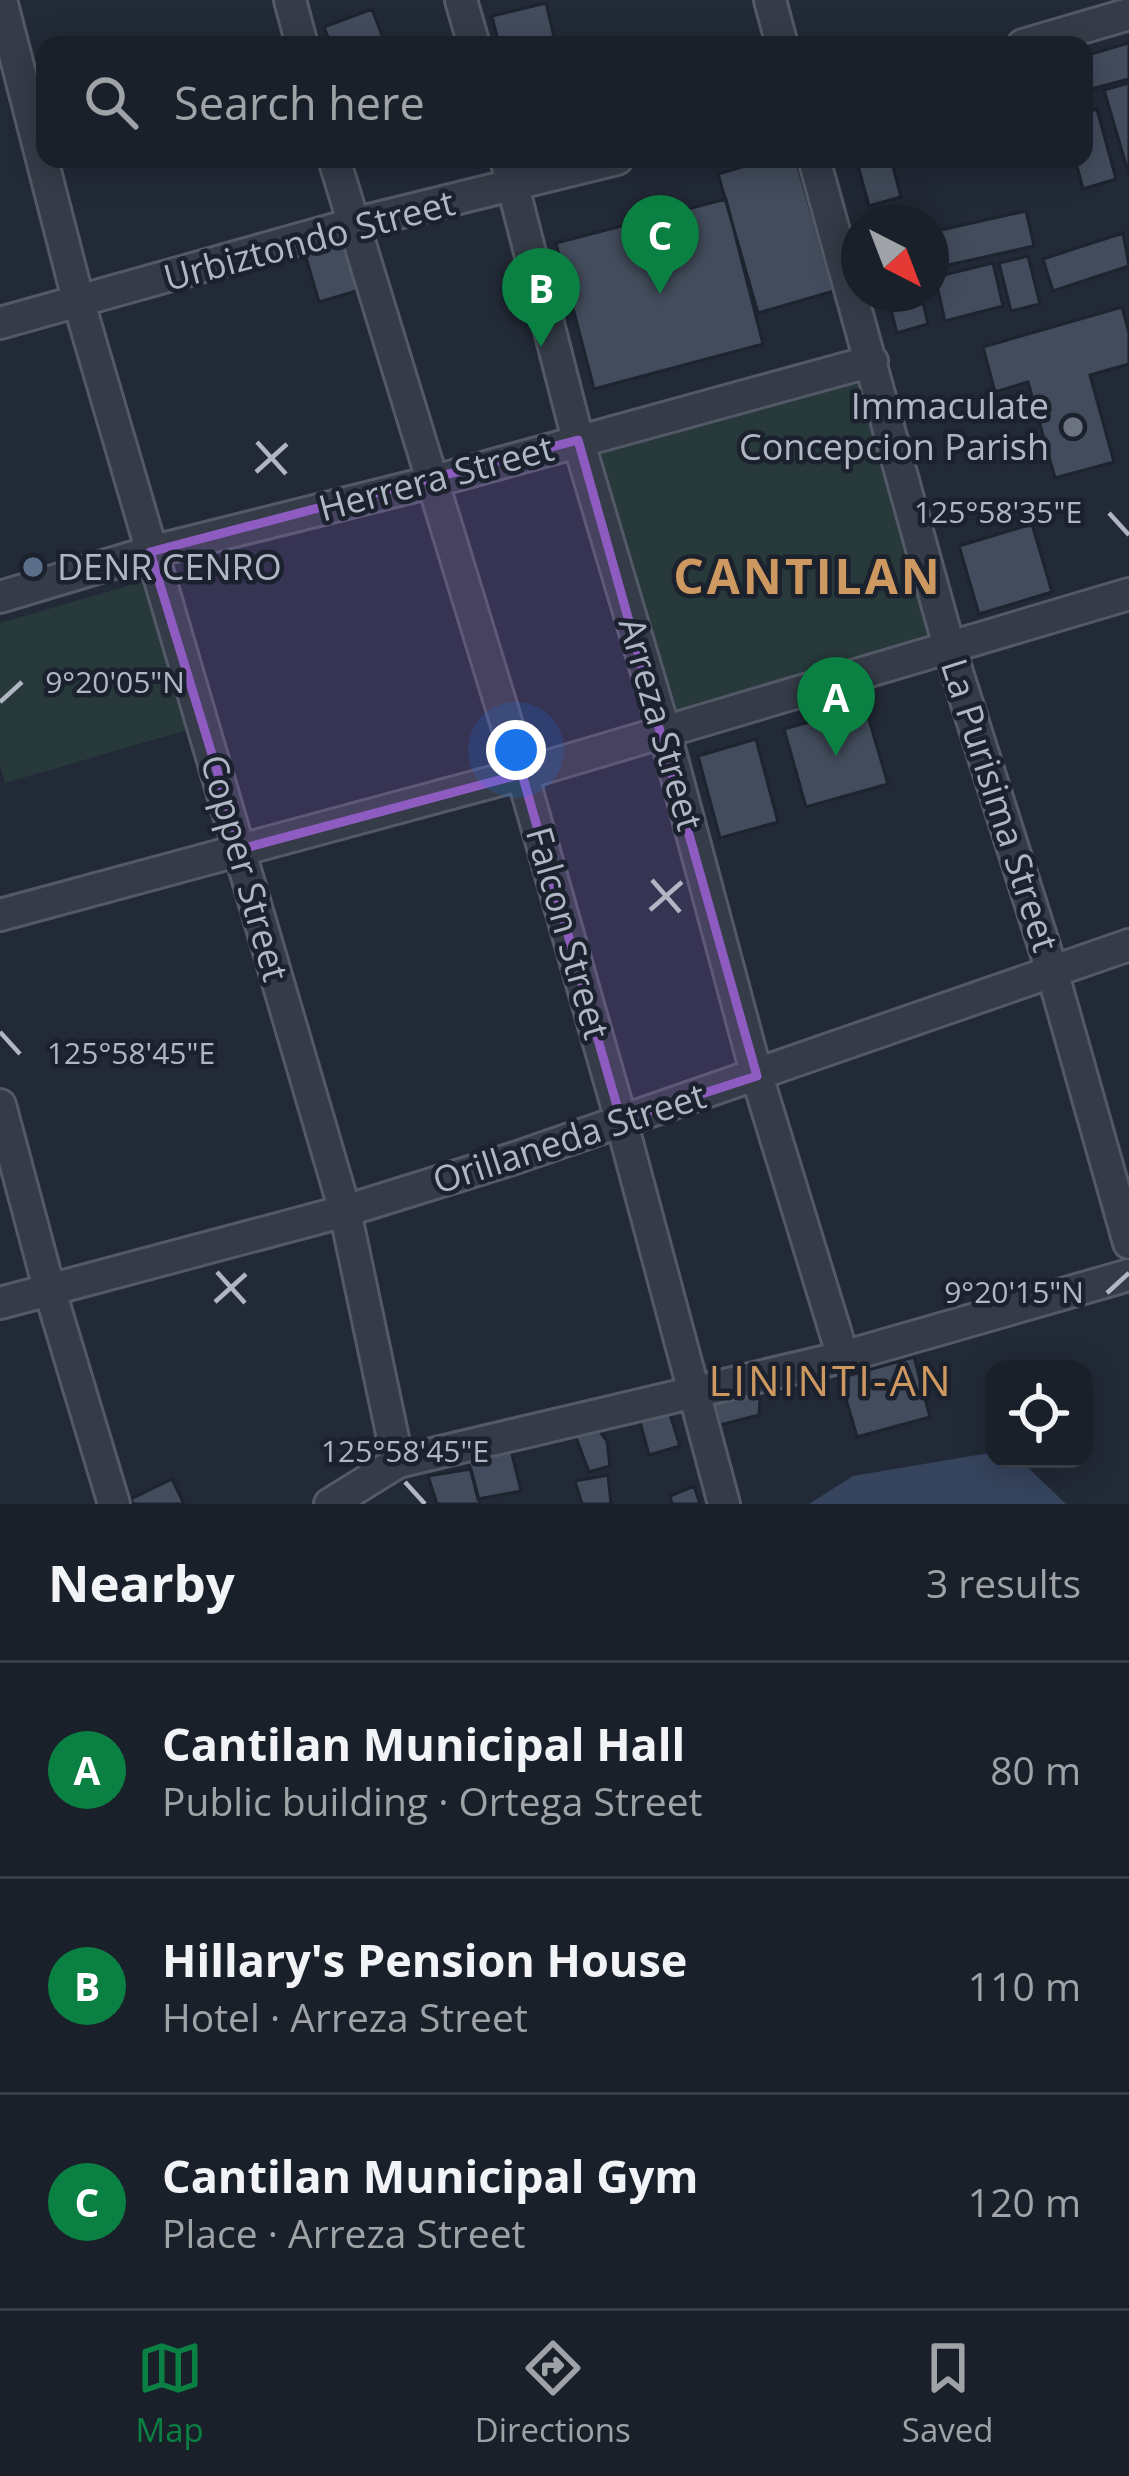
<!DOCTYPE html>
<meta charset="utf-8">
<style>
body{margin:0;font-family:"Open Sans",sans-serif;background:#272d35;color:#f1f3f6}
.controls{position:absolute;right:36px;bottom:36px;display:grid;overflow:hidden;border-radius:24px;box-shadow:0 6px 30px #0003}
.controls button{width:108px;height:108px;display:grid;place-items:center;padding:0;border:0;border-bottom:3px solid #383e46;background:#1a2029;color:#f1f3f6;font:60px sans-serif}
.compass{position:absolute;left:841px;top:204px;width:108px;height:108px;border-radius:50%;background:#1a2029;box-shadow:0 6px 30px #0003;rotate:138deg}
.you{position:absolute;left:516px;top:750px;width:42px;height:42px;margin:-30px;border:9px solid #fff;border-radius:50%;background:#1a73e8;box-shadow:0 0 0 18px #1a73e833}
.badge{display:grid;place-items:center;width:78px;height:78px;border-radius:50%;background:#0b8043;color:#fff;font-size:39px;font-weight:700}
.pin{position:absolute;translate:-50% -99px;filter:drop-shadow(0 3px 6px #0008)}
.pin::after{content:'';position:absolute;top:63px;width:42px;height:36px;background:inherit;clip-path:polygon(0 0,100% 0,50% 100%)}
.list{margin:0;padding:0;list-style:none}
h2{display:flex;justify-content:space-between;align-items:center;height:156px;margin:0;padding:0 48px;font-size:51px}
h2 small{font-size:39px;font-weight:400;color:#9fa3a8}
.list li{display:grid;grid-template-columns:78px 1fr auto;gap:36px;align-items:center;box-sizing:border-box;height:216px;padding:0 48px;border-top:3px solid #383e46}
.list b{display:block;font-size:45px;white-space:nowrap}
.list p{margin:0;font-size:39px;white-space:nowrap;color:#9fa3a8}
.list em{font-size:39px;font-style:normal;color:#9fa3a8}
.icon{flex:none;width:66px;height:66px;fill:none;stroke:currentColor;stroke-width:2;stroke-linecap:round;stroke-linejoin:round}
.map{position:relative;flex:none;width:1129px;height:1504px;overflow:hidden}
.search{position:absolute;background:#1a2029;box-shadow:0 6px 30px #0003;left:36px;right:36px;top:36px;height:132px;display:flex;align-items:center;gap:30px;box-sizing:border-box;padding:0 42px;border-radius:24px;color:#9fa3a8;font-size:45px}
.sheet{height:804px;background:#1a2029}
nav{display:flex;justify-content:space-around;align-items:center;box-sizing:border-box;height:168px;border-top:3px solid #383e46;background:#1a2029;font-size:33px;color:#9fa3a8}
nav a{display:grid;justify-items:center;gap:6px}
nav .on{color:#0b8043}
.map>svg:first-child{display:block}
.green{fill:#27393b}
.water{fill:#36445e}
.building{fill:#434c5c;stroke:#1d232f;stroke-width:3}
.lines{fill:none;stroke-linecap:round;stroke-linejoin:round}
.street-casing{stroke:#535966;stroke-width:36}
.street{stroke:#353c48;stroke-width:30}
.marked{fill:#8e5cc1;fill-opacity:0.2;stroke:#8e5cc1;stroke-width:9;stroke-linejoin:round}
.ticks{fill:none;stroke:#b0b6c4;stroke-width:4.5}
.worship-dot{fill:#6b7280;stroke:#1b212d;stroke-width:4.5}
.service-dot{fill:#5c6f8a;stroke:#1b212d;stroke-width:4.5}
.labels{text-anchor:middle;stroke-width:9;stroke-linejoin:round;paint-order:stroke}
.street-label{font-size:36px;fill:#b0b6c4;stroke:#1b212d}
.poi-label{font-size:36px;fill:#b0b6c4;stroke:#1b212d;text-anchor:end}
.quarter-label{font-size:42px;letter-spacing:3px;fill:#ce9861;stroke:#1b212d}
.district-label{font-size:48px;font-weight:bold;letter-spacing:3px;fill:#ce9861;stroke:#1b212d}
.ticks-label{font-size:30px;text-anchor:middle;fill:#b0b6c4;stroke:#1b212d;stroke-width:9;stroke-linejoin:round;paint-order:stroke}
</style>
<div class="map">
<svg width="1129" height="1504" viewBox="0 0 1129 1504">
<rect width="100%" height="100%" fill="#222a37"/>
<path class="green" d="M860,380L931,635L677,710L599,453Z
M152,579L194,728L5,783L0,766V623Z"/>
<path class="water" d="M989,1453L994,1454V1459L1023,1463L1066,1504H809L853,1476Z"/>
<path class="building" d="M546,3L556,45H499L492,16Z
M372,9L383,38L366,45H331L324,27Z
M1129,43V79L1084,91V56Z
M1129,83V175L1104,90Z
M1097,109L1116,179L1083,189L1075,159H1084V113Z
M769,159H796L834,291L758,313L718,174Z
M856,159H891L901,197L869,206Z
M726,199L763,344L594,389L556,243Z
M1026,211L1034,246L944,266L936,231Z
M1123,233L1129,266L1053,291L1043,259Z
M348,238L363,289L319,302L304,251Z
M1028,256L1040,304L1011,311L999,263Z
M993,263L1003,306L945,321L935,277Z
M887,294H921L928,324L897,333Z
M1122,307L1129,333V364L1090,375L1114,462L1055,478L1028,382L995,392L983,347Z
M1032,524L1052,592L979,614L959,546Z
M865,706L888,784L806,807L784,729Z
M756,739L778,822L720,838L698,756Z
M914,1357L930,1417L857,1437L840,1378Z
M753,1388L760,1398L759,1415L720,1425L710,1396Z
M667,1405L680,1446L649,1455L637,1411Z
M593,1422L607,1441L610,1466L589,1472L572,1427Z
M510,1446L521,1491L478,1499L468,1460Z
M471,1469L480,1504H437L428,1476Z
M608,1475L611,1504H582L575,1481Z
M172,1479L184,1504H133L131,1499Z
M694,1486L700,1504H672L670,1496Z"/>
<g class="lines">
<defs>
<path id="street" d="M1,0L79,303L345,1211L398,1462
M290,0L302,45
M461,0L474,45
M770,0L782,45
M1023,45L1129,14
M334,159L522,774L621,1120L724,1504
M506,159L578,440L665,733L757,1076L843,1357
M814,159L950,650L1052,971L1129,1243
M0,323L353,224L617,159
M0,597L150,552L435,481L872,361
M0,915L522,774L1129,594
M0,1105L49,1288L114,1504
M0,1303L345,1211L515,1158L1129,945
M330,1504L398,1462L843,1357L1129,1275"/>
</defs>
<use href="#street" class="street-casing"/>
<use href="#street" class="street"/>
</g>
<path class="marked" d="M578,440L757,1076L621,1120L522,774L241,849L150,552Z"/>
<path class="ticks" d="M257,442L286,474M256,472L287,444M1109,513L1129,535M0,702L22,682M652,880L680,912M650,910L682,882M0,1032L20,1054M217,1272L245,1303M1107,1293L1129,1273M215,1302L246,1274M405,1482L425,1504"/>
<circle class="worship-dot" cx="1073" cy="427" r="12"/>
<circle class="service-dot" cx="33" cy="567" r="12"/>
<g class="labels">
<g class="street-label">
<text transform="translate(309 240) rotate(-15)" y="13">Urbiztondo Street</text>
<text transform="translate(436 478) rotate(-15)" y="13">Herrera Street</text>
<text transform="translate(661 724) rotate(74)" y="13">Arreza Street</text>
<text transform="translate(1000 805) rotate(72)" y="13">La Purisima Street</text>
<text transform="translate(245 868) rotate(74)" y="13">Copper Street</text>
<text transform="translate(568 933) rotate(74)" y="13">Falcon Street</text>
<text transform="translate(569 1138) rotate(-18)" y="13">Orillaneda Street</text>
</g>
<g class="poi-label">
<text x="1049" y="419">Immaculate<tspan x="1049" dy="41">Concepcion Parish</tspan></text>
<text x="57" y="580" text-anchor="start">DENR CENRO</text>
</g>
<g class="quarter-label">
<text x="831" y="1396">LININTI-AN</text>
</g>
<g class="district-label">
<text x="808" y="594">CANTILAN</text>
</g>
</g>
<g class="ticks-label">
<text x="998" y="523">125°58'35"E</text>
<text x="115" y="693">9°20'05"N</text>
<text x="131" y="1064">125°58'45"E</text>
<text x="1014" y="1303">9°20'15"N</text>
<text x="405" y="1462">125°58'45"E</text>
</g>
</svg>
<div class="controls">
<button><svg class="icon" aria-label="locate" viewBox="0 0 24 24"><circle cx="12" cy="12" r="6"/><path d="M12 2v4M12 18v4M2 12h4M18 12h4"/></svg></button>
</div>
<svg class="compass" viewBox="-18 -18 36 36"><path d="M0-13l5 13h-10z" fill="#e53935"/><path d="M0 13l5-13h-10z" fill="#9fa3a8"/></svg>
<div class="you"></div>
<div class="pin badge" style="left:836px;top:756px">A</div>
<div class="pin badge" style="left:541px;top:347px">B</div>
<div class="pin badge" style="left:660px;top:294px">C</div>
<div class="search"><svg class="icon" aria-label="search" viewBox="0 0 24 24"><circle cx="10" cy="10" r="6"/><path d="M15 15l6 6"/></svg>Search here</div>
</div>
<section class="sheet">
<h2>Nearby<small>3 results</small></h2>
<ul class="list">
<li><span class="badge">A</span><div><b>Cantilan Municipal Hall</b><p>Public building · Ortega Street</p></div><em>80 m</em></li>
<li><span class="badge">B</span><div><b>Hillary's Pension House</b><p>Hotel · Arreza Street</p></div><em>110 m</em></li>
<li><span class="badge">C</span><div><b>Cantilan Municipal Gym</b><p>Place · Arreza Street</p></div><em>120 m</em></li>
</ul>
</section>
<nav>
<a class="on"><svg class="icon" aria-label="map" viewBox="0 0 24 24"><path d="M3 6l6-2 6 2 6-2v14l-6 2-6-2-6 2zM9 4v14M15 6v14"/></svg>Map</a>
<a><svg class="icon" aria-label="directions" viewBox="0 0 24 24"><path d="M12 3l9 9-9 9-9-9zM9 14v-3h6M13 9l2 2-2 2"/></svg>Directions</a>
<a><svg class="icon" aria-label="saved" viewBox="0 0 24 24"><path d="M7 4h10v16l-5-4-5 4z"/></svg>Saved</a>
</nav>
